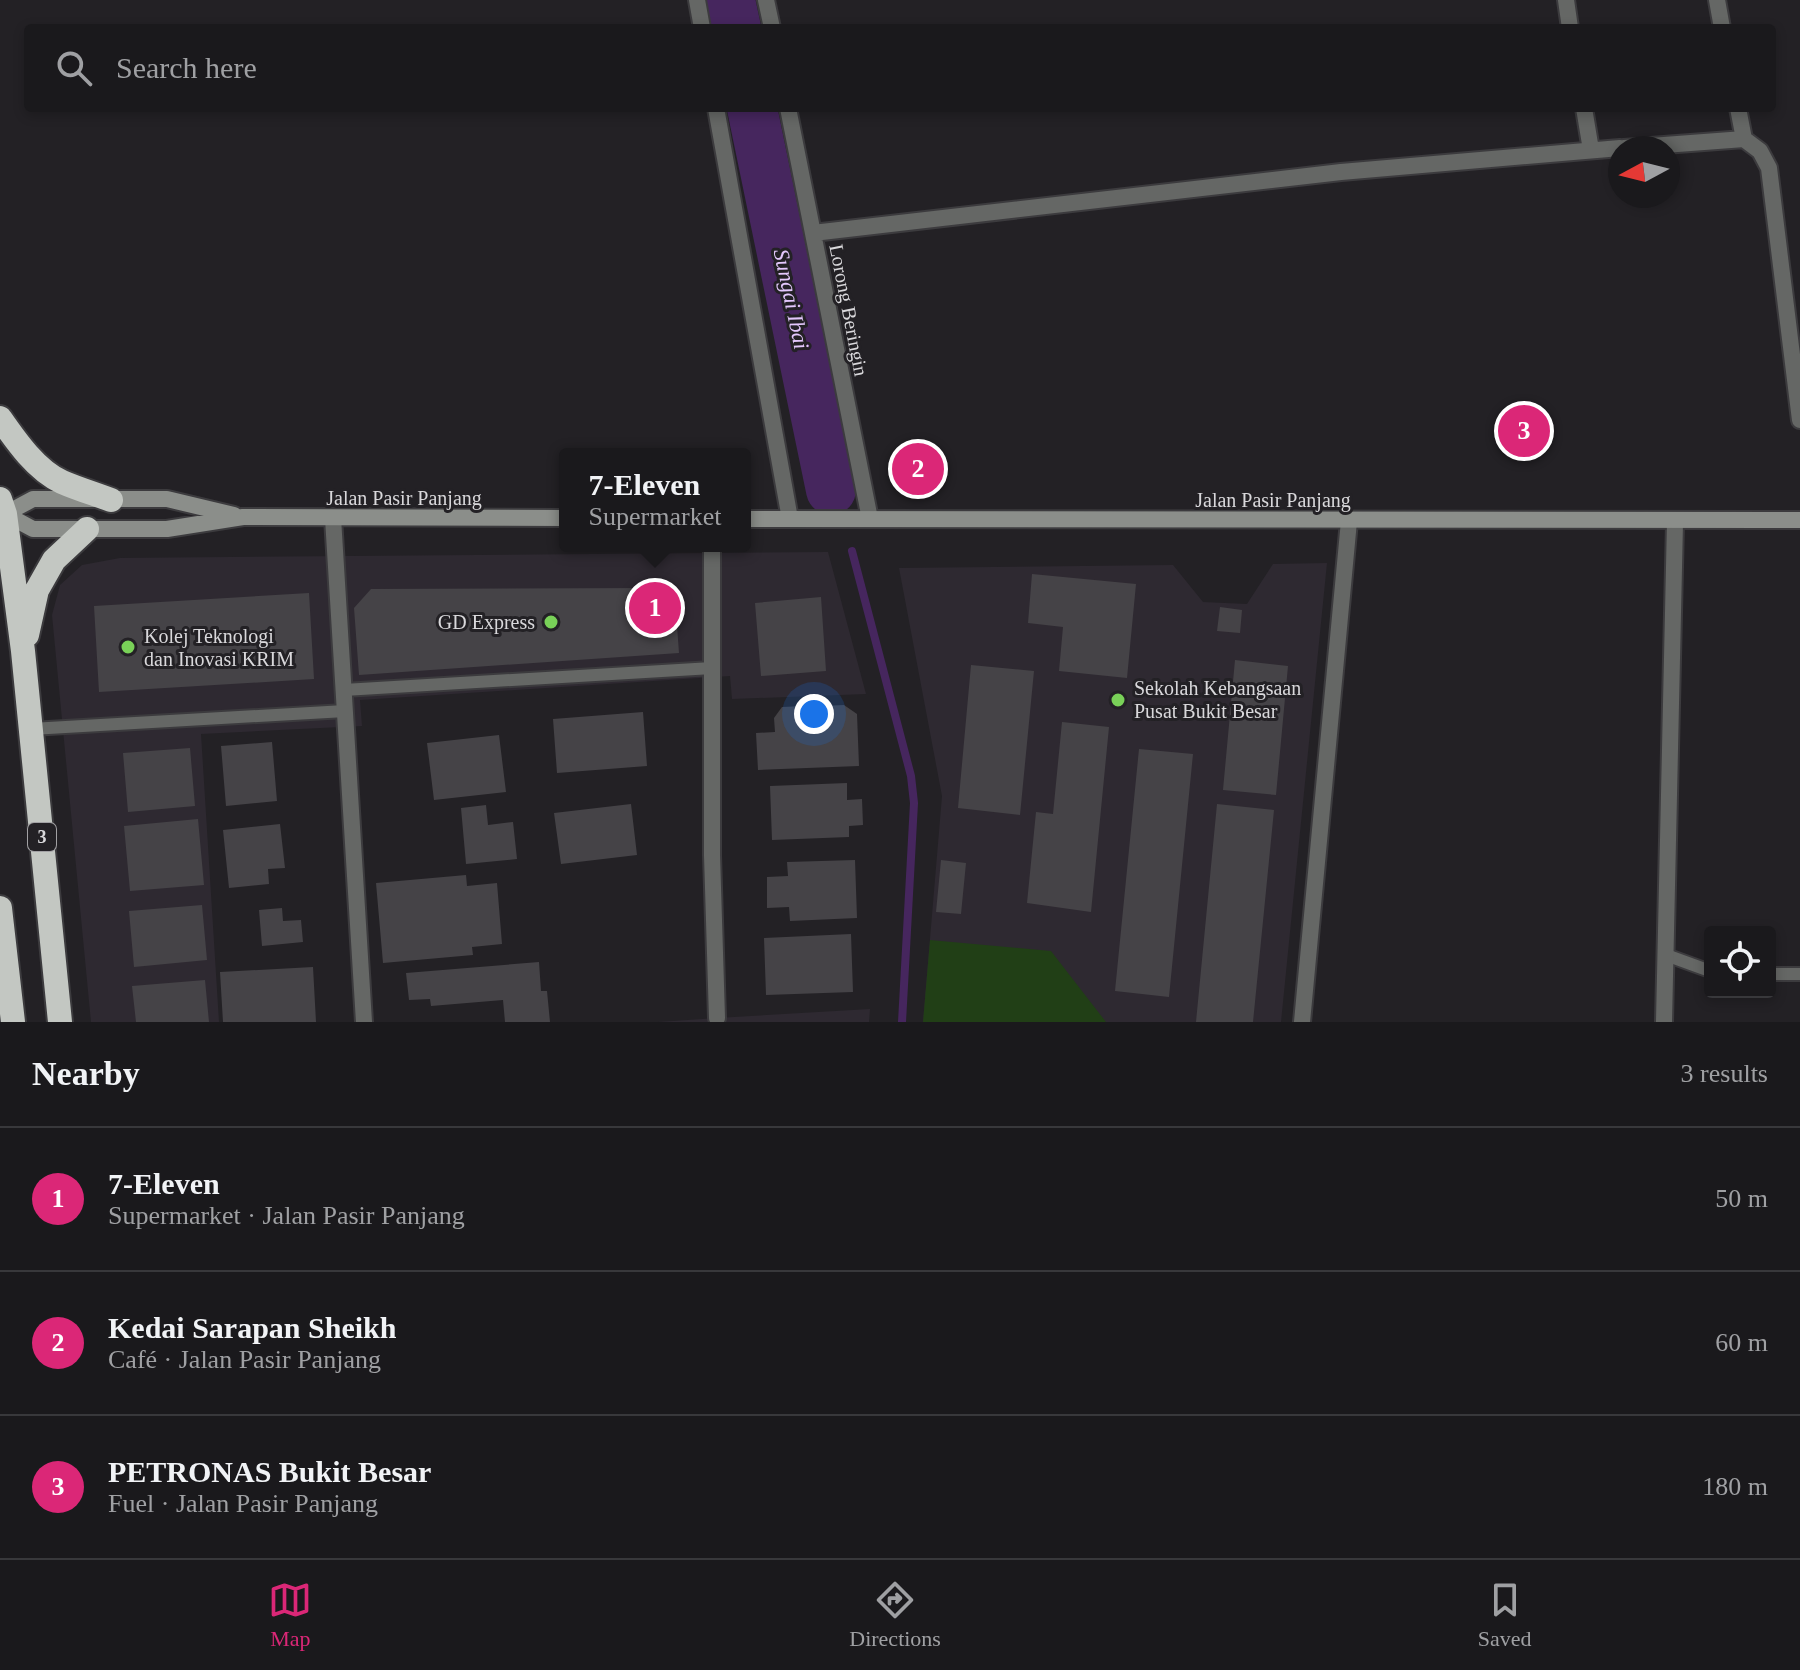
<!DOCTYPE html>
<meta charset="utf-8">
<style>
body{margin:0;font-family:Georgia,serif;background:#272629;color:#f1f3f6}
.controls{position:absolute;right:24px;bottom:24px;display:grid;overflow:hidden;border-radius:8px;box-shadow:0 4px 12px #0003}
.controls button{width:72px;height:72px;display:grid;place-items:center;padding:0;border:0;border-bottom:2px solid #38383b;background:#1a191c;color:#f1f3f6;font:40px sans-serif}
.compass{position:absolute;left:1608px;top:136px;width:72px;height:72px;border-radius:50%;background:#1a191c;box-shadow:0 4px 12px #0003;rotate:263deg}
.you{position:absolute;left:814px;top:714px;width:28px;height:28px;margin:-20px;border:6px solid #fff;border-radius:50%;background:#1a73e8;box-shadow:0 0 0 12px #1a73e833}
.badge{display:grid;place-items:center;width:52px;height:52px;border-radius:50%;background:#db2777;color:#fff;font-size:26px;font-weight:700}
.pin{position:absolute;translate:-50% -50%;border:4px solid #fff;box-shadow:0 2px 8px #0006}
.popup{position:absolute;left:559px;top:448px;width:192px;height:104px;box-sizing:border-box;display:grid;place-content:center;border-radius:8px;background:#1a191c;filter:drop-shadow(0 2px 6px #0005);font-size:26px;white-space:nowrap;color:#9fa0a3}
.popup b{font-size:30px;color:#f1f3f6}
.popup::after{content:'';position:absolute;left:50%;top:100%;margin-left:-16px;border:16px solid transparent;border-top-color:#1a191c}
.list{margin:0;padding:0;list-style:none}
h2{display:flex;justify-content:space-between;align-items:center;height:104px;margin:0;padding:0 32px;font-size:34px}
h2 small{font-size:26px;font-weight:400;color:#9fa0a3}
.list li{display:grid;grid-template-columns:52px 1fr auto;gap:24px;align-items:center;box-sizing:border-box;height:144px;padding:0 32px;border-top:2px solid #38383b}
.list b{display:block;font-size:30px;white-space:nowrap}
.list p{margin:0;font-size:26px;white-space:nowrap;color:#9fa0a3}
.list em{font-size:26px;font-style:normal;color:#9fa0a3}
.icon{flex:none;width:44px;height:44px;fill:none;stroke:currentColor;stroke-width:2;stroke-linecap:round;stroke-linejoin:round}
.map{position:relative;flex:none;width:1800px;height:1022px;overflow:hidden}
.search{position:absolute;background:#1a191c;box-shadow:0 4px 12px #0003;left:24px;right:24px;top:24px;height:88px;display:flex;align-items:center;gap:20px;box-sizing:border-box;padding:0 28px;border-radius:8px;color:#9fa0a3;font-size:30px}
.sheet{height:536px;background:#1a191c}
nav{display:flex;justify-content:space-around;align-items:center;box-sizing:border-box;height:112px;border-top:2px solid #38383b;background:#1a191c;font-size:22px;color:#9fa0a3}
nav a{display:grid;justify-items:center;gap:4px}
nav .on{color:#db2777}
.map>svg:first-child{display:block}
.built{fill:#2e2931}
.green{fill:#213f16}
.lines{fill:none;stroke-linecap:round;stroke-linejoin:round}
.stream{stroke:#46265e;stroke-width:8}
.river{stroke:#46265e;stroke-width:50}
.building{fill:#454347}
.lane-casing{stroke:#3c3b3e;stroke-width:16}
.street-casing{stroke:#3c3b3e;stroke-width:20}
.secondary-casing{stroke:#3c3b3e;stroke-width:20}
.highway-casing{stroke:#3c3b3e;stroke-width:28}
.lane{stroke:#656765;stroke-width:12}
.street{stroke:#656765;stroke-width:16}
.secondary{stroke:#8b8e8a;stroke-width:16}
.highway{stroke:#c3c7c2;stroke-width:24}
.poi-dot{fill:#79d158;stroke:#232125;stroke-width:3}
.labels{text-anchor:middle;stroke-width:6;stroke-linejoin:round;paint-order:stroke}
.shield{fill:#232125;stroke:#a2a1a4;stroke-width:2}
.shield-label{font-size:18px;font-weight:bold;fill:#d9d8db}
.street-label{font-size:20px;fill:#d9d8db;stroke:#232125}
.poi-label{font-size:20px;fill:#d9d8db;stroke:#232125;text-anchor:start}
.water-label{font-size:22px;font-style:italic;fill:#e3c7fc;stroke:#232125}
</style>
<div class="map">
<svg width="1800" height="1022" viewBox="0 0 1800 1022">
<rect width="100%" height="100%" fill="#232125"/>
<path class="built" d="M828,552L866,694L732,699L730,676L360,700L362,726L201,734L219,1022H91L52,615L60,585L82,565L120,558Z
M1327,563L1281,1022H923L942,796L899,568L1173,565L1203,602L1247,604L1273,564Z
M870,1009L869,1022H658L717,1018Z"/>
<path class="green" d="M930,940L1051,951L1106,1022H923Z"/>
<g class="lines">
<path class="stream" d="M852,551L911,776L914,803L902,1022"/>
<path class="river" d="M730,0L736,28
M752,108L831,490"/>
</g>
<path class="building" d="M1032,574L1136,584L1127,678L1059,671L1063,627L1028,623Z
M653,588L676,612L679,653L359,675L354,608L371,589Z
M309,593L314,679L99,692L94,606Z
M821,597L826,671L761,676L755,603Z
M1220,607L1242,610L1240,633L1217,631Z
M1235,660L1288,666L1276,795L1223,790Z
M971,665L1034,671L1020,815L958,808Z
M844,705L857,714L859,766L758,770L756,733L775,732L774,718L782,707L804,706V717H821V706Z
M643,712L647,766L557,773L553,719Z
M1062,722L1109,727L1091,912L1027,903L1036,812L1053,814Z
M499,735L506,792L434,800L427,743Z
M272,742L277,801L226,806L221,746Z
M190,748L195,806L128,812L123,753Z
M1139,749L1193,754L1169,997L1115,991Z
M847,783V800L862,799L863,825L849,826V837L772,840L770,786Z
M631,804L637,855L561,864L554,813Z
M1217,804L1274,810L1253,1022H1196Z
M486,805L488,825L513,822L517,859L466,864L461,808Z
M198,819L204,885L130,891L124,826Z
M280,824L285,868L268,869L269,884L229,888L223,830Z
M855,860L857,918L790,921L789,907L767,908V877L788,876L787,862Z
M941,860L966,863L961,914L936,912Z
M466,875L467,886L497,883L502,944L472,947L473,955L383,963L376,883Z
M202,905L207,960L134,967L129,911Z
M282,908L283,921L301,920L303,942L262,946L259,910Z
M851,934L853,992L766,995L764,938Z
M539,962L541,991H547L550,1022H505L503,1000L431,1006L430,999L409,1000L406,973Z
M313,967L316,1022H223L220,972Z
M205,980L209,1022H136L132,986Z"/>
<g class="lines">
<defs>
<path id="lane" d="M344,690L712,668
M31,729L345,711
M1666,955L1710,971
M1770,974H1800"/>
<path id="street" d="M697,0L702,28
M766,0L772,28
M1566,0L1570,28
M1717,0L1722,28
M716,108L790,519
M788,108L870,519
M1584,108L1591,150
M1738,108L1744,139L1760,151L1769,168L1800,420
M1624,148L1744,139
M813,233L1341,172L1620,148
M333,518L364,1022
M712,546V855L717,1018
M1302,1022L1349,521
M1664,1022L1675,522"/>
<path id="secondary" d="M5,514L33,529H167L243,517L565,518
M5,514L33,499H167L234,515
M745,519L1800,520"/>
<path id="highway" d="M0,418C16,441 36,470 62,482C78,489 95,494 111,500
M0,499L5,514L23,651L60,1022
M27,635L37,590L54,560L87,529
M0,908L13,1022"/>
</defs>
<use href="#lane" class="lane-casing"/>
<use href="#street" class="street-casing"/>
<use href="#secondary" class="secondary-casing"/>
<use href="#highway" class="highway-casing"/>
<use href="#lane" class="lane"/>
<use href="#street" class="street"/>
<use href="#secondary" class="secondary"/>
<use href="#highway" class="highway"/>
</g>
<g class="poi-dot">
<circle cx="551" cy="622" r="8"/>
<circle cx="128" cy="647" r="8"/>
<circle cx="1118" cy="700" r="8"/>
</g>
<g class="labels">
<rect class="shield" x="28" y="823" width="28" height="28" rx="6"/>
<g class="shield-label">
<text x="42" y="843">3</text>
</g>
<g class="street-label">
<text transform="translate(849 310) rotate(79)" y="7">Lorong Beringin</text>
<text x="404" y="505">Jalan Pasir Panjang</text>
<text x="1273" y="507">Jalan Pasir Panjang</text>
</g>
<g class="poi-label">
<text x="535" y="629" text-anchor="end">GD Express</text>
<text x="144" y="643">Kolej Teknologi<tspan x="144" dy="23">dan Inovasi KRIM</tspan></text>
<text x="1134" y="695">Sekolah Kebangsaan<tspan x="1134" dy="23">Pusat Bukit Besar</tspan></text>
</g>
<g class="water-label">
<text transform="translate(792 299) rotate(78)" y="8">Sungai Ibai</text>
</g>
</g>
</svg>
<div class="controls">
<button><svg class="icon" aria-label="locate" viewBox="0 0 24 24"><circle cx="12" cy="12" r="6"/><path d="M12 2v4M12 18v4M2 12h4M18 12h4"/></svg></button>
</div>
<svg class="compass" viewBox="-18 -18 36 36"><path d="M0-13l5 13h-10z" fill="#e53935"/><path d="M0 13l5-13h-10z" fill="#9fa0a3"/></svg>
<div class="you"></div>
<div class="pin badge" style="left:655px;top:608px">1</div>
<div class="popup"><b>7-Eleven</b>Supermarket</div>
<div class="pin badge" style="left:918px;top:469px">2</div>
<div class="pin badge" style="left:1524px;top:431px">3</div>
<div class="search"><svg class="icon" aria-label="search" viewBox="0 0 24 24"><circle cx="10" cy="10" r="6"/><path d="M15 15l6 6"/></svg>Search here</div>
</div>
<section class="sheet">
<h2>Nearby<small>3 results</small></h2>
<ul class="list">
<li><span class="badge">1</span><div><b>7-Eleven</b><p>Supermarket · Jalan Pasir Panjang</p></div><em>50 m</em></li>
<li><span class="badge">2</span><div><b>Kedai Sarapan Sheikh</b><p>Café · Jalan Pasir Panjang</p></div><em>60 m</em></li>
<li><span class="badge">3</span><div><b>PETRONAS Bukit Besar</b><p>Fuel · Jalan Pasir Panjang</p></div><em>180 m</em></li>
</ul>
</section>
<nav>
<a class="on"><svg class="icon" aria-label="map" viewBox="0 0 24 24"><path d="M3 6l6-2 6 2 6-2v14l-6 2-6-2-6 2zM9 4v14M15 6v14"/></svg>Map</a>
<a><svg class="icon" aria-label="directions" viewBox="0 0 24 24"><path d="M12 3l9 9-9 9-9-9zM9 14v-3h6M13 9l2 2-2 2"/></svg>Directions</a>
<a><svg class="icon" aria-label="saved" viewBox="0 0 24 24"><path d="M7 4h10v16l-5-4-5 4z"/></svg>Saved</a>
</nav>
